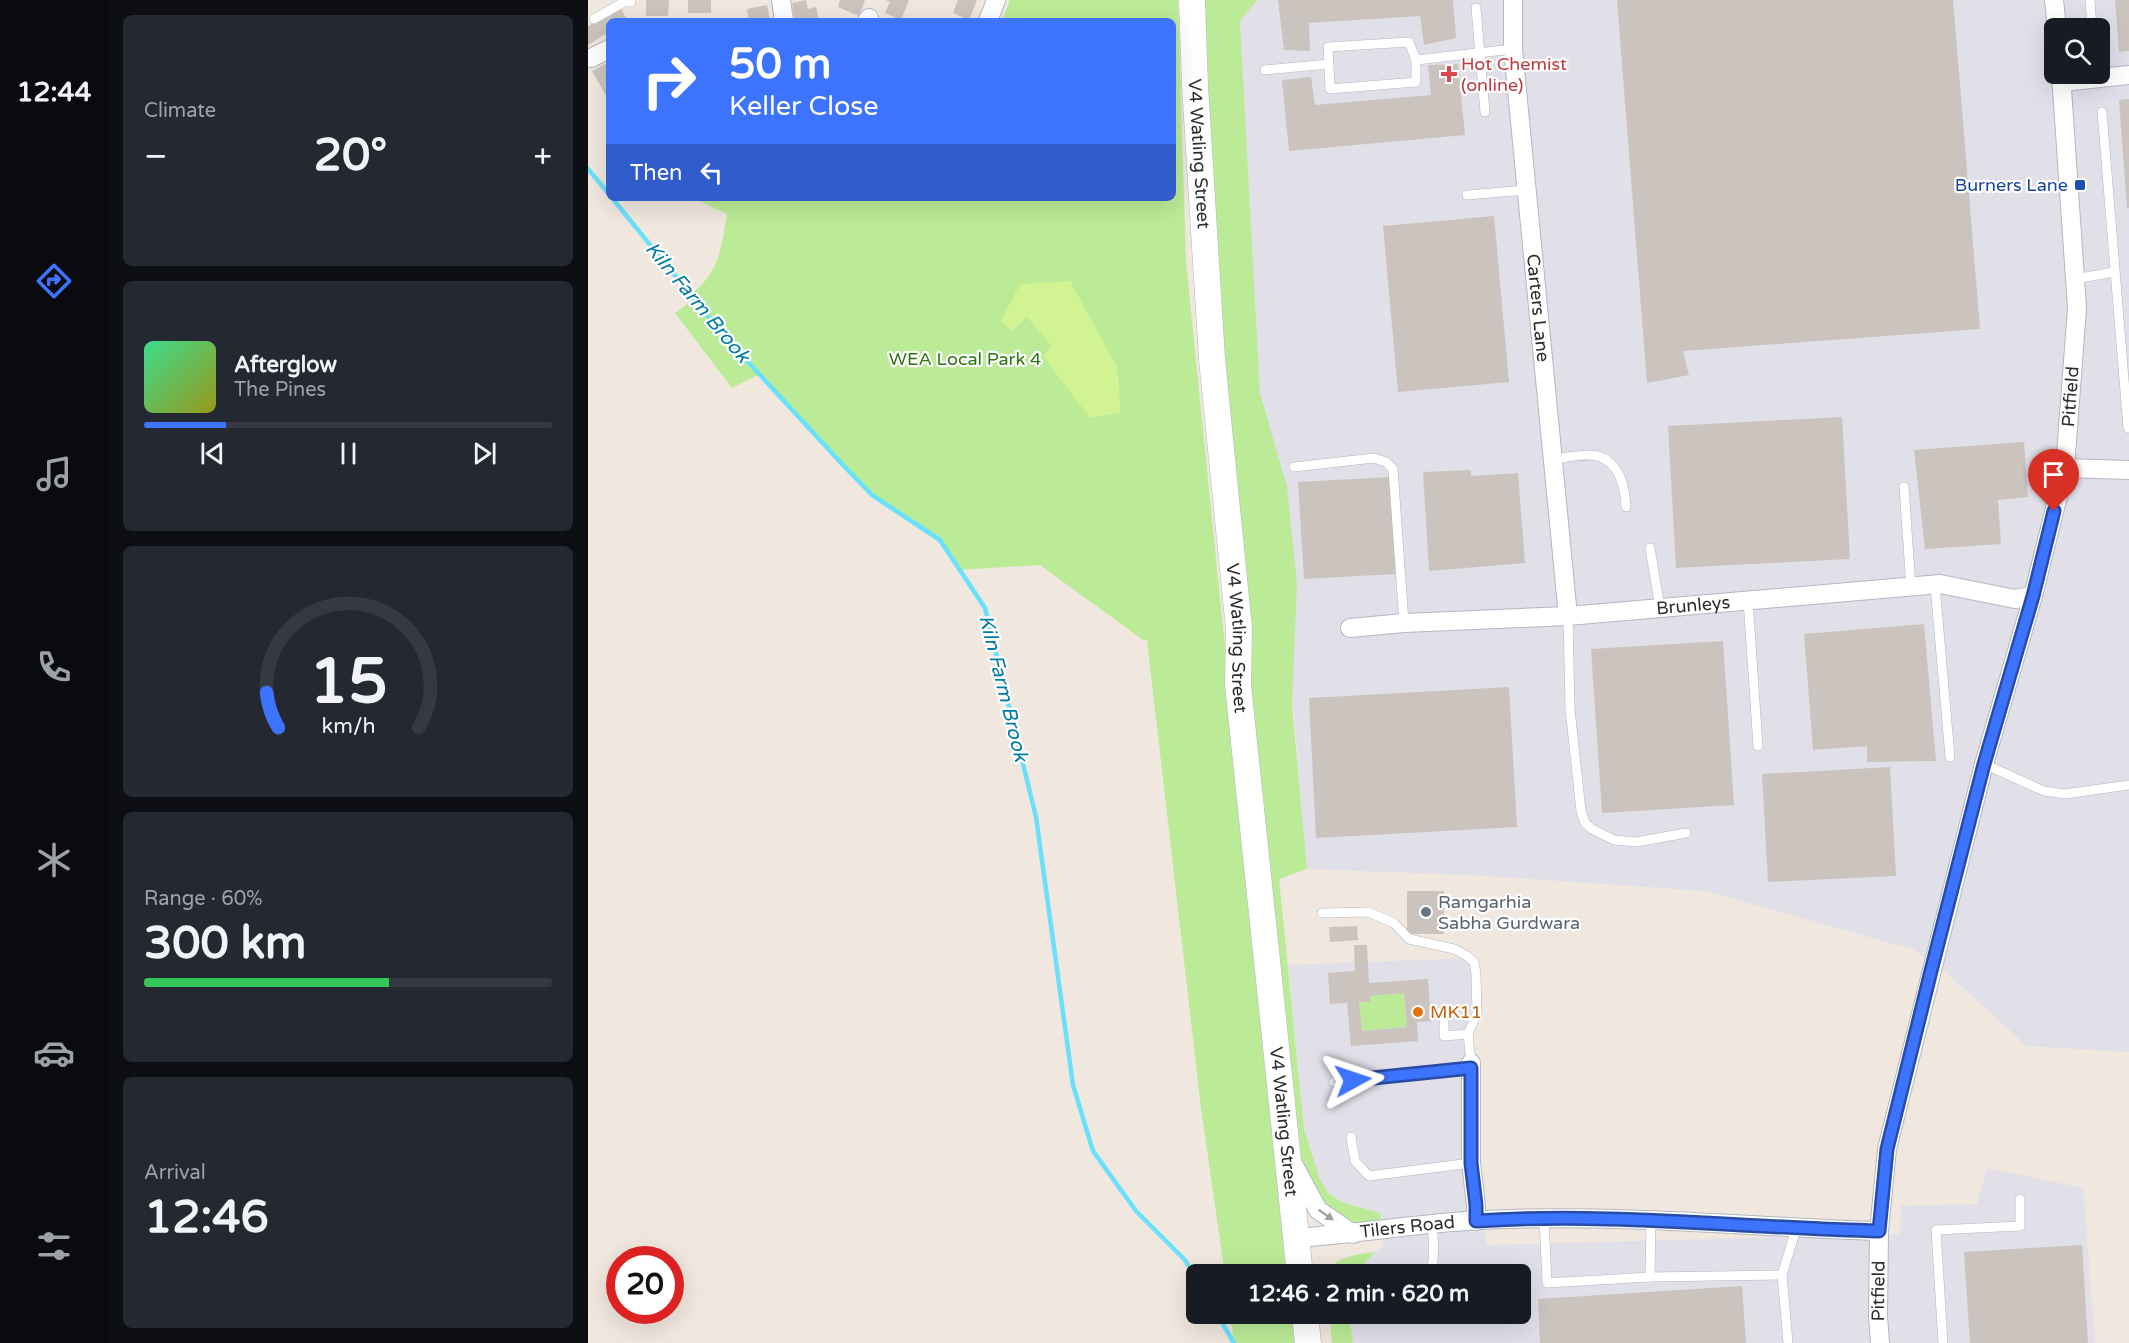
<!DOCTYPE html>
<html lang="en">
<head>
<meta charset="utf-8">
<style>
  :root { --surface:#171b24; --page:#242831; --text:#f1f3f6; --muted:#9ea1a6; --line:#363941; --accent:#3c73ff }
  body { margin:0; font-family:"Varela Round",sans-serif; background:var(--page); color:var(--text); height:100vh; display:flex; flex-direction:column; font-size:22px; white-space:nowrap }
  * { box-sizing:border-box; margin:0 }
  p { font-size:20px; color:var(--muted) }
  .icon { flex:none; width:33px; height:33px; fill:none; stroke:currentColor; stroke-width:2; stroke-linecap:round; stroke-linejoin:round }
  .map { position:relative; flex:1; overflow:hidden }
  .sheet { display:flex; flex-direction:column; gap:15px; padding:15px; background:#0d0f14; width:480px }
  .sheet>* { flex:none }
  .top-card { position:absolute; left:18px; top:18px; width:570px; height:183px; border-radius:9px; box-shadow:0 6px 24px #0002; background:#3c73ff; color:#fff; overflow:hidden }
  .controls { position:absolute; left:1456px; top:18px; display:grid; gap:12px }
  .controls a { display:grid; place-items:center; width:66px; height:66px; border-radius:9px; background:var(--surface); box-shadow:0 6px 24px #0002; font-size:30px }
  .speed { position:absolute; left:18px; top:1246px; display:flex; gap:12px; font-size:30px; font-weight:700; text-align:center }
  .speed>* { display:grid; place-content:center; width:78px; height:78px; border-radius:50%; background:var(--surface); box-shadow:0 6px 24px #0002; line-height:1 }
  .speed .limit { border:9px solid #d22; background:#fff; color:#111 }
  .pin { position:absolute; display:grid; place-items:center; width:51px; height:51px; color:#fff; margin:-62px -26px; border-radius:50% 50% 50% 0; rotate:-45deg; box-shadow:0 0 6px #0007 }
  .pin .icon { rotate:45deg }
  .me { position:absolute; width:66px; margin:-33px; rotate:85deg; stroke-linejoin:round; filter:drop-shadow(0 0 4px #0008) }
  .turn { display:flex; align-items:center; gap:21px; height:126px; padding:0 24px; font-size:27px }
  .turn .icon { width:78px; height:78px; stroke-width:2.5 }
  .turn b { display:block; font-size:42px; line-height:51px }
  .then { display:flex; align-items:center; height:57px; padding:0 24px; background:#0003; gap:12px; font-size:22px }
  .big { font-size:45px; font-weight:700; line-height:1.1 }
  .sheet .tile { flex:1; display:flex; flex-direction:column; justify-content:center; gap:9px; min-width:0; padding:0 21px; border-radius:9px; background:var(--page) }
  .sheet .dial { align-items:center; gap:0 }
  .dial svg { height:156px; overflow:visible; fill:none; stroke:var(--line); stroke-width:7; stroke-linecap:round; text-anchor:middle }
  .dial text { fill:var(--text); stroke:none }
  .song { display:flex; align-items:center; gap:18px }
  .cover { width:72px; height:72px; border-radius:9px; background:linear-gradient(135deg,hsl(150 70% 55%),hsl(60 70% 35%)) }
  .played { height:6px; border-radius:3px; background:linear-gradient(90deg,var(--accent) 20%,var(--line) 20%) }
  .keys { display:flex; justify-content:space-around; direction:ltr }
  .heat { display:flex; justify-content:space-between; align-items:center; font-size:33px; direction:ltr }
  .charge { height:9px; border-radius:4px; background:linear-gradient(90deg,#34c759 60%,var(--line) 0) }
  .trip { position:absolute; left:598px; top:1264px; width:345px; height:60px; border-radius:9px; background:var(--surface); box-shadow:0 6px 24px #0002; font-weight:700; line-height:60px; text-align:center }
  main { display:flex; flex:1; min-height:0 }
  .menu { display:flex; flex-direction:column; width:108px; justify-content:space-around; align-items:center; background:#090b0e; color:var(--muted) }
  .menu .icon { width:42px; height:42px }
  .menu .on { color:var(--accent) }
  .menu b { font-size:27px; color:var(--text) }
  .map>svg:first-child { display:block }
  .industrial { fill:#e1dfe8; fill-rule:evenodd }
  .green { fill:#bbeb96 }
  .pitch { fill:#d2f391 }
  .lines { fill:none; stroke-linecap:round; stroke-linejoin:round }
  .stream { stroke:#69e1fa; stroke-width:4.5 }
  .building { fill:#cbc4be; fill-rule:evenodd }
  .lane-casing { stroke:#b2b7c2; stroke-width:10 }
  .street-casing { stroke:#b2b7c2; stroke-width:20 }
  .secondary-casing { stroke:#b2b7c2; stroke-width:27 }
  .lane { stroke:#fff; stroke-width:9 }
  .street { stroke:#fff; stroke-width:18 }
  .secondary { stroke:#fff; stroke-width:26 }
  .oneway { fill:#a0a0a0 }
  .route-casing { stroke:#274ba6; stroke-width:15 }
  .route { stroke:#3c73ff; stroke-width:10 }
  .health-dot { fill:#e0444e; stroke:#fff; stroke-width:2 }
  .transit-dot { fill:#1a4fb4; stroke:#fff; stroke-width:2 }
  .worship-dot { fill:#6b7280; stroke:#fff; stroke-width:2 }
  .food-dot { fill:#e8710a; stroke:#fff; stroke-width:2 }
  .labels { text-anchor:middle; stroke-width:4.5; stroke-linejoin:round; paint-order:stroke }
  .health-label { font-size:18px; fill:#be3a42; stroke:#fff; text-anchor:start }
  .street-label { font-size:18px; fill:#2d2d2d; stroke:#fff }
  .transit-label { font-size:18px; fill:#164399; stroke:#fff; text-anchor:end }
  .park-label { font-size:18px; fill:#307314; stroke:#fff }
  .worship-label { font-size:18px; fill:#5b616d; stroke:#fff; text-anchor:start }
  .food-label { font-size:18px; fill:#c56008; stroke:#fff; text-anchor:start }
  .water-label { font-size:20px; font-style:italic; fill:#017ca6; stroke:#fff }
</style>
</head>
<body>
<main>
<nav class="menu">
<b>12:44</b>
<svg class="icon on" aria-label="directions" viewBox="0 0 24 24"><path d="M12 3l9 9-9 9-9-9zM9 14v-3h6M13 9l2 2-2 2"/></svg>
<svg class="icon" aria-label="music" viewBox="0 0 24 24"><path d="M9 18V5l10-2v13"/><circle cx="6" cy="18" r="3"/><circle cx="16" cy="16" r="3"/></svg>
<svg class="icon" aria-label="phone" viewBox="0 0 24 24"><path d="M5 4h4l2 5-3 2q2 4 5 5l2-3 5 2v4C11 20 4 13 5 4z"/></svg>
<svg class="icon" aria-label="climate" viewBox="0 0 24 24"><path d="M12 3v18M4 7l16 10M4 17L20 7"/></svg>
<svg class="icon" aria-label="car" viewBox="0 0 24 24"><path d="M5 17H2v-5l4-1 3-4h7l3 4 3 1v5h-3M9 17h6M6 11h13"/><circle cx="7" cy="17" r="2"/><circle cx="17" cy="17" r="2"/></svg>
<svg class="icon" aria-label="filters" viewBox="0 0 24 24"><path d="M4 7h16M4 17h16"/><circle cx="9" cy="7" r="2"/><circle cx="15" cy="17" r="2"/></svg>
</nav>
<section class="sheet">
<div class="tile"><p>Climate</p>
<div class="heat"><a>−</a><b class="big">20°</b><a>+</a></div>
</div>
<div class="tile">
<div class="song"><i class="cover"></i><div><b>Afterglow</b><p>The Pines</p></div></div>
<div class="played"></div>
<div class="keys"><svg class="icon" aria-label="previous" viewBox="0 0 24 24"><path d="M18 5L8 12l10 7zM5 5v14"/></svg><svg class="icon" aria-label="pause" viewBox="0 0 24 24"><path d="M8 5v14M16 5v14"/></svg><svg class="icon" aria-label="next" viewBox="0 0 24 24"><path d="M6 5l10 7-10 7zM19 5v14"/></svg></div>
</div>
<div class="tile dial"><svg viewBox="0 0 100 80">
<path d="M14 69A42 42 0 1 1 86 69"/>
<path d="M14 69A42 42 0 0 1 8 51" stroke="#3c73ff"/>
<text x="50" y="56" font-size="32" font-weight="700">15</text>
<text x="50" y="72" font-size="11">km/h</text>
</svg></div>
<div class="tile"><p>Range · 60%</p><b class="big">300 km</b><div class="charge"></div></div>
<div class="tile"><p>Arrival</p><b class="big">12:46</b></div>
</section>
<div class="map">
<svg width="1541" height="1343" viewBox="0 0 1541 1343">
  <rect width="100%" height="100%" fill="#f0e7df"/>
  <g class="industrial">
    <path d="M669 0H1541V1052L1439 1046 1361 975 1324 949 1118 891 883 875 719 869 701 653 672 393 652 21ZM1467 28H1512V74H1467Z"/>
    <path d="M884 958 883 1042 898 1245 1312 1234 1313 1206 1389 1204 1399 1168 1495 1188 1507 1343H765L761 1314H933V1275H765L787 1252 795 1248 792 1213 754 1202 740 1193 732 1180 716 1129 700 965Z"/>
  </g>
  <g class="green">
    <path d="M422 0H590L598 262 679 1062 703 1275H637L613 1108 559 640H555L452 565 371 570 352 540 284 495 172 374 144 388 87 313 106 299 103 294C132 272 133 248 139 214L105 198H585V21H414Z"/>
    <path d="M604 0H669L652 21 672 393 699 487 709 584 704 704 719 869 691 879 716 1129 732 1180 740 1193 754 1202 792 1213 793 1231 765 1234 730 1210 700 1153Z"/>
    <path d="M816 993 819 1027 774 1031 771 1002H782V996Z"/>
    <path d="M787 1252 765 1275H738C746 1256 769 1255 787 1252Z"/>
    <path d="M642 1314H706L709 1343H646Z"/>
    <path d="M741 1314H761L765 1343H744Z"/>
  </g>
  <path class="pitch" d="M482 281 529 367 533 412 502 418 455 356 464 346 439 317 424 331 413 321 432 284Z"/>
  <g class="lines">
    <g class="stream">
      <path d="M0 169 21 194"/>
      <path d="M24 198 138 338 254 464 284 495 352 540 397 608 448 817 485 1085 505 1151 548 1211 597 1260 609 1280"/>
      <path d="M629 1314 646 1343"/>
    </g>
  </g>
  <g class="building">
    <path d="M58 0H81L80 16H58Z"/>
    <rect x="100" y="0" width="23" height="13"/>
    <path d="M218 0 220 9 228 7 231 21H207L204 3Z"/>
    <path d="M252 0H277L271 16 250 7Z"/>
    <path d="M297 0H321L313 20 297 13 302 2Z"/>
    <path d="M370 0H389L381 20 365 13Z"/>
    <path d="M690 0H865L868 38 836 45 832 16 721 23 722 51 696 50Z"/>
    <path d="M1029 0H1365L1392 329 1095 351 1101 375 1059 383Z"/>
    <path d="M1527 0H1541V51L1531 52Z"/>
    <path d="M179 5 182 19 161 21 159 9Z"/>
    <path d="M33 9 40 21H21V32L0 45V26Z"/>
    <path d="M21 62V101L4 71Z"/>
    <path d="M870 64 877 135 701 151 694 80 723 77 727 105 843 95 840 65Z"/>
    <path d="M1541 99V208H1539L1531 100Z"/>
    <path d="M906 216 921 382 810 392 795 226Z"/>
    <path d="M1254 417 1262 559 1088 568 1080 426Z"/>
    <path d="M1436 442 1440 497 1410 500 1413 544 1337 549 1326 450Z"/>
    <path d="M883 470V476L930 473 937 563 841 571 835 472Z"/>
    <path d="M803 477 808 574 716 579 710 482Z"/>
    <path d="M1336 624 1348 761 1279 762V746L1225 750 1216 634Z"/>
    <path d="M1135 641 1146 805 1014 813 1003 649Z"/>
    <path d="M921 687 929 827 728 838 721 698Z"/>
    <path d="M1302 767 1308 876 1180 882 1174 774Z"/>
    <rect x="819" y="891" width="37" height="43"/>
    <path d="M769 926 770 940 742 942 741 927Z"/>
    <path d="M766 945H779L781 983 840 979 843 1021 829 1022 830 1041 763 1046 759 1003 742 1004 740 973 767 971ZM816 993 819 1027 774 1031 771 1002H782V996Z"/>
    <path d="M1494 1245 1500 1343H1382L1376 1252Z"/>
    <path d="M1154 1286 1158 1343H952L950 1299Z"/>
  </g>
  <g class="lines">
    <defs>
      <g id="lane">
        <path d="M1502 0 1504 28"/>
        <path d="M888 8 897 112"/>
        <path d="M6 19 36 2H43"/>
        <path d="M828 60 821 42 740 47 742 89 828 82V60L925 49"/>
        <path d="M677 70 741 64"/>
        <path d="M1514 112 1540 428"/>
        <path d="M879 195 939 190"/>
        <path d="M1487 279 1526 272"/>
        <path d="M965 459C979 458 1000 452 1013 457 1032 465 1037 489 1038 507"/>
        <path d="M706 467 786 458 798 462 805 469 816 623"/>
        <path d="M1316 487 1323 587"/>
        <path d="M1062 548 1072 608"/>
        <path d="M1347 585 1362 757"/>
        <path d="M1160 600 1170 746"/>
        <path d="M980 616 982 709 993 811 997 823 1004 829 1026 840 1048 842 1098 833"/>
        <path d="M1396 764 1456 791 1477 794 1541 785"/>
        <path d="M734 913 780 912 806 923 821 939 866 949 879 956 886 962 888 974 889 1014 880 1034"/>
        <path d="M856 1022V1036L880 1034 883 1063"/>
        <path d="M746 1082 883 1068"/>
        <path d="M763 1137 767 1161 781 1176 883 1163"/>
        <path d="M956 1218 959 1283 1062 1277 1194 1275"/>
        <path d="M842 1275C847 1258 846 1243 844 1225"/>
        <path d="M1062 1277 1063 1219"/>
        <path d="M1200 1343 1194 1275 1208 1229"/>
        <path d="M1355 1343 1348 1230 1432 1226V1199"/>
      </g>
      <g id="street">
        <path d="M193 0 196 21"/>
        <path id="s1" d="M925 0V49L980 616"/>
        <path d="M1466 0 1469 28"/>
        <path d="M279 21 281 18"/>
        <path d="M400 21 408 0"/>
        <path d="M3 58 21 49"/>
        <path d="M1474 82 1541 75"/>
        <path d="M1477 468 1541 470"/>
        <path id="s2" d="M762 628 816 623 980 616 1352 584 1427 599 1445 596"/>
        <path d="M883 1063V1163L888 1205V1221"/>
        <path d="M703 1160 730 1210 765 1234"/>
        <path id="s3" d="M708 1238C779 1233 850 1220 922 1219 1045 1215 1168 1227 1291 1231"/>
        <path id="s4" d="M1292 1343 1290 1316 1291 1231 1299 1149 1396 764 1445 596 1477 468 1489 308 1473 74"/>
      </g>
      <g id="secondary">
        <path id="s5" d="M604 0 607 86 624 359 651 629 650 685 712 1275"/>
        <path d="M717 1314 720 1343"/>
      </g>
    </defs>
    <use href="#lane" class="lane-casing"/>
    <use href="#street" class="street-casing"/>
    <use href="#secondary" class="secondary-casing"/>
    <use href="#lane" class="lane"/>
    <use href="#street" class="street"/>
    <use href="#secondary" class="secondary"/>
  </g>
  <defs><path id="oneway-solid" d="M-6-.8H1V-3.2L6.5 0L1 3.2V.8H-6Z" transform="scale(1.5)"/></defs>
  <use class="oneway" href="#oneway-solid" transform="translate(738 1215) rotate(35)"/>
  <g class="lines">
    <defs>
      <path id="route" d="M765 1080 883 1068V1163L888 1205V1221C1022 1212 1157 1228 1291 1231L1299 1149 1343 971 1396 764 1445 596 1466 511"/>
    </defs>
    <use href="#route" class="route-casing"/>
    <use href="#route" class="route"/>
  </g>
  <path class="health-dot" d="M858 65h6v6h6v6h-6v6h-6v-6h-6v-6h6z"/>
  <rect class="transit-dot" x="1486" y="179" width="12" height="12" rx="3"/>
  <circle class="worship-dot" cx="838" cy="912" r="6"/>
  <circle class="food-dot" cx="830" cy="1012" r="6"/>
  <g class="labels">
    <g class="health-label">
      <text x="873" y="70">Hot Chemist<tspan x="873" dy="21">(online)</tspan></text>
    </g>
    <g class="street-label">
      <text dy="6" stroke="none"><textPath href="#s5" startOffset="154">V4 Watling Street</textPath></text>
      <text dy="6" stroke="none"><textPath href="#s1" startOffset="309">Carters Lane</textPath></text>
      <text dy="6" stroke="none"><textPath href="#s4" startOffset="970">Pitfield</textPath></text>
      <text dy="6" stroke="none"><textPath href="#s2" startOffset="344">Brunleys</textPath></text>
      <text dy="6" stroke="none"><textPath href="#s5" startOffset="640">V4 Watling Street</textPath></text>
      <text dy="6" stroke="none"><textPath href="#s5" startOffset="1126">V4 Watling Street</textPath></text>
      <text dy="6" stroke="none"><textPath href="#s3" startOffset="112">Tilers Road</textPath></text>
      <text dy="6" stroke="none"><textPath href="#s4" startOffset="52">Pitfield</textPath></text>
    </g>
    <g class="transit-label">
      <text x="1480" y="191">Burners Lane</text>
    </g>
    <g class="park-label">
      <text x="377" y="365">WEA Local Park 4</text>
    </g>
    <g class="worship-label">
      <text x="850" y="908">Ramgarhia<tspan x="850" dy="21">Sabha Gurdwara</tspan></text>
    </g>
    <g class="food-label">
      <text x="842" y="1018">MK11</text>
    </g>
    <g class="water-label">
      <text transform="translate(110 302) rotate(50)" y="7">Kiln Farm Brook</text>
      <text transform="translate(416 688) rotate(76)" y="7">Kiln Farm Brook</text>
    </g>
  </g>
</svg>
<div class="controls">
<a><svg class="icon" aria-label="search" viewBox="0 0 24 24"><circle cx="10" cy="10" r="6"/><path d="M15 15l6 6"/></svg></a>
</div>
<div class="speed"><div class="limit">20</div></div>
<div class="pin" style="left:1466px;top:511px;background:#d93025"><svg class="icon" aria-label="arrive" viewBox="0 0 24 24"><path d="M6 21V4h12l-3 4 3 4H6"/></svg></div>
<svg class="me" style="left:765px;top:1080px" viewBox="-20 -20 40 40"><path d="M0-17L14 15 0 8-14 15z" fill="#3c73ff" stroke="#fff" stroke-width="4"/></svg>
<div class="trip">12:46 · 2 min · 620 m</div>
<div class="top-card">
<div class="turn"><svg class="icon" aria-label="right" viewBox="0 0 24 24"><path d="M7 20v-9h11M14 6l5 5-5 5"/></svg><div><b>50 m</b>Keller Close</div></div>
<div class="then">Then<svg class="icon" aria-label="left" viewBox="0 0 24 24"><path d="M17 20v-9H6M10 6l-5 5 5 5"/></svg></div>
</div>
</div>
</main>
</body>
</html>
